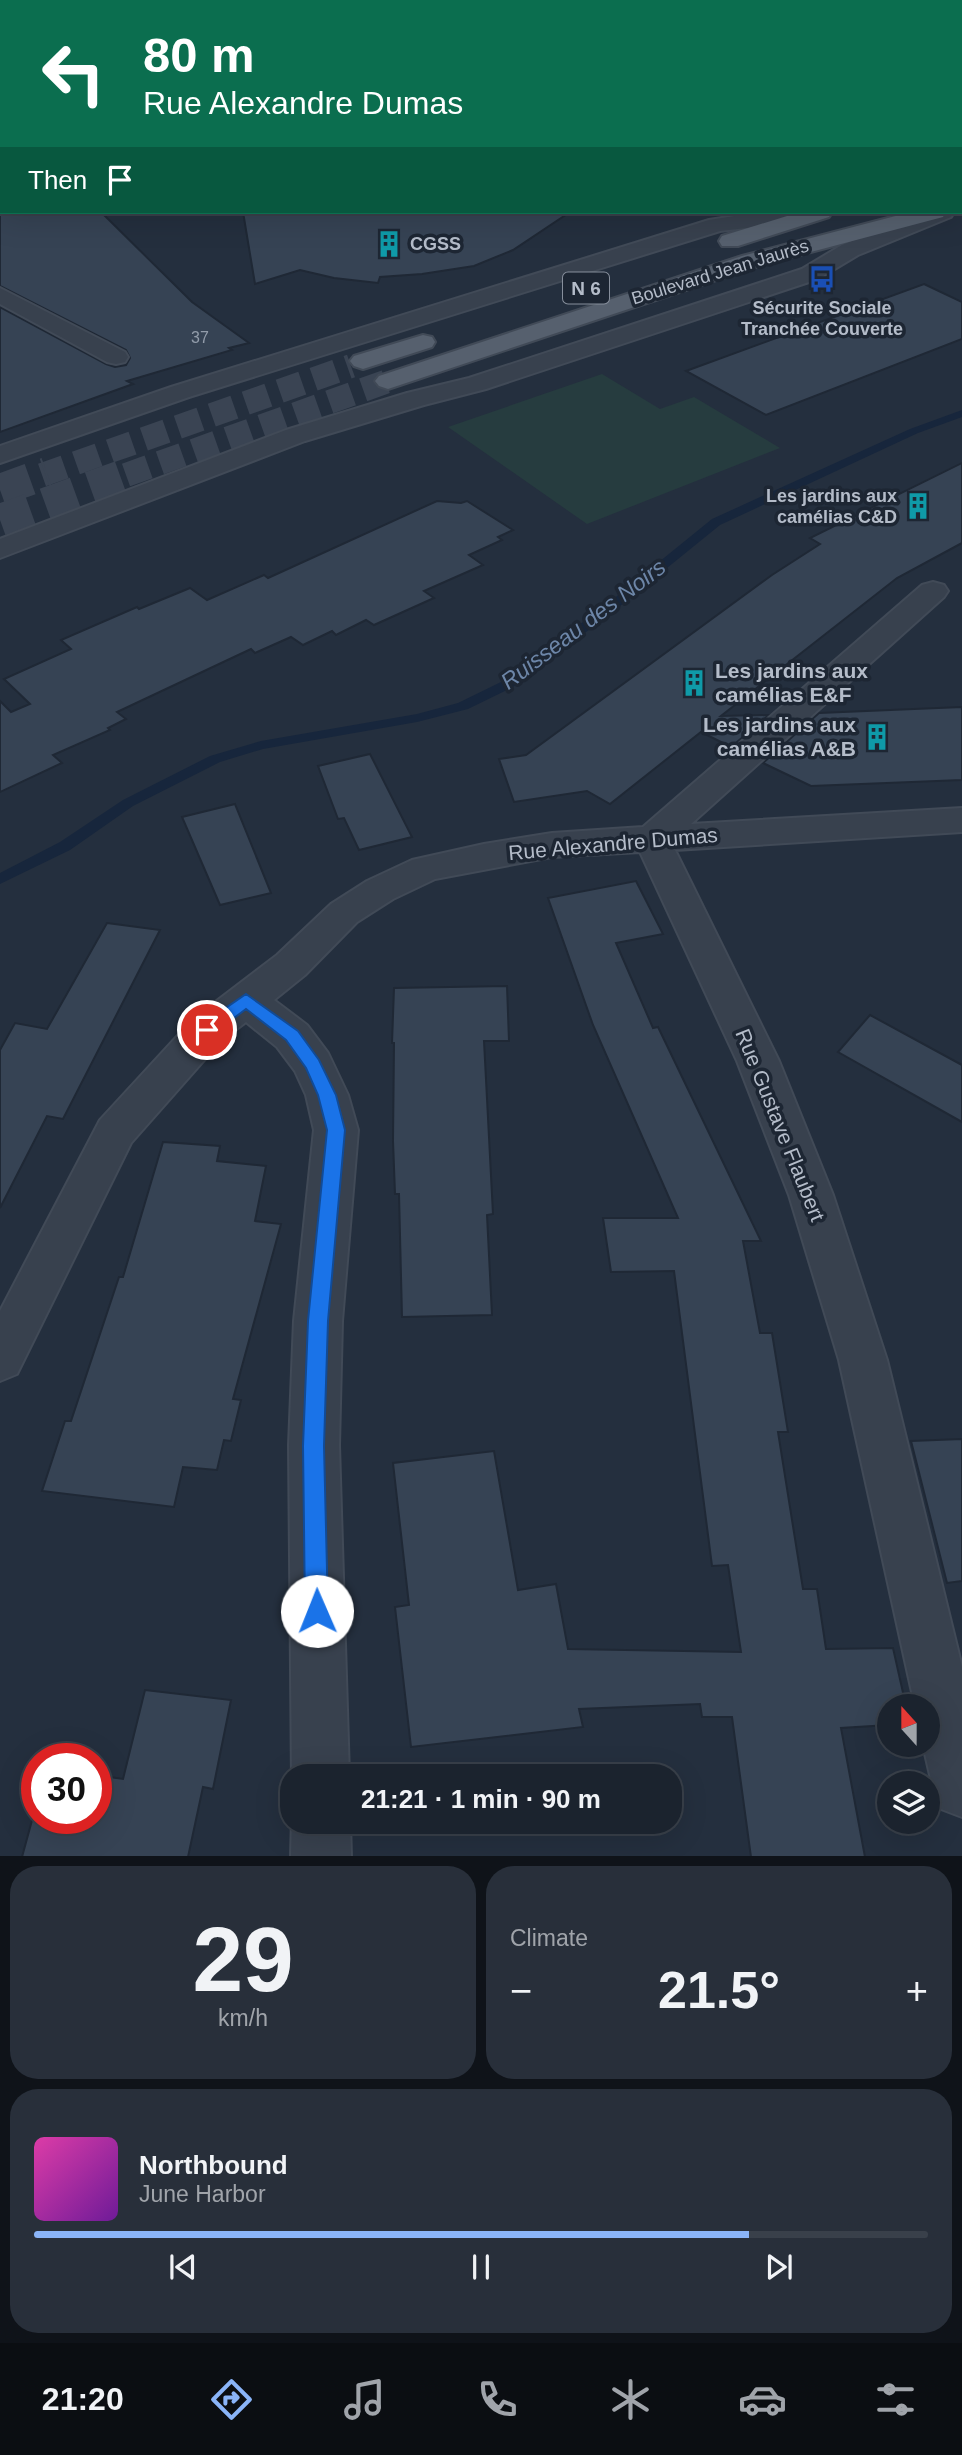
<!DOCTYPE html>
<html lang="en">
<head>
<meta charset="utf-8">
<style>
  :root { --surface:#1b232e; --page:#282f3a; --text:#f1f3f6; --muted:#a0a4aa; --line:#39404a; --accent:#8ab4f8 }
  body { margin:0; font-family:Helvetica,sans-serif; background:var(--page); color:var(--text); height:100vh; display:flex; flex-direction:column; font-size:26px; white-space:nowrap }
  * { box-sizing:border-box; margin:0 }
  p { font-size:23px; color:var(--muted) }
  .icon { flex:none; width:38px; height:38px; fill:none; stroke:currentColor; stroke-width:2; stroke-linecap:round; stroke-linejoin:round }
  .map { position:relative; height:1856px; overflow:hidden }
  .details { display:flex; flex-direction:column; gap:10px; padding:10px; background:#0f1319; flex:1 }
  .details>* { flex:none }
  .banner { position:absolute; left:0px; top:0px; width:962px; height:214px; box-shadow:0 7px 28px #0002,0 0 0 2px var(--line); background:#0b6e4f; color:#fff; overflow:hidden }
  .needle { width:46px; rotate:339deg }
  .fabs { position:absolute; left:877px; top:1694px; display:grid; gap:14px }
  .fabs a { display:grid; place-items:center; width:63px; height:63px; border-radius:50%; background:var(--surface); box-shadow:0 7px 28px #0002,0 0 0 2px var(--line); font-size:35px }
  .speed { position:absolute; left:21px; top:1743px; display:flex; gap:14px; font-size:35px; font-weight:700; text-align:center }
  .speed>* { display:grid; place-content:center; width:91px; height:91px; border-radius:50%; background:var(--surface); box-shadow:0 7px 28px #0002,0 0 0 2px var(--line); line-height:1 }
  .speed .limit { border:10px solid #d22; background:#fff; color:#111 }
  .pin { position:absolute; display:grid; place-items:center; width:60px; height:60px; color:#fff; margin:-30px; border:4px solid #fff; border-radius:50%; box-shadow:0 2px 7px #0007 }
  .me { position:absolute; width:77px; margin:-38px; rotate:359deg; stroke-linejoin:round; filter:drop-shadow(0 0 5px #0008) }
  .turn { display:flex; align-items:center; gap:24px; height:147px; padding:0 28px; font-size:32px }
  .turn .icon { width:91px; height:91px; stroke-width:2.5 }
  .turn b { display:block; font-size:49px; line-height:60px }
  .then { display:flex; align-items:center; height:66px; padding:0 28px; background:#0003; gap:14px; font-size:26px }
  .big { font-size:52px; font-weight:800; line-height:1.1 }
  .details .tile { flex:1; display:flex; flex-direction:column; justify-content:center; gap:10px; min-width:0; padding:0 24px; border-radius:28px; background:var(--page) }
  .details .dial { align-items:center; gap:0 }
  .dial b { font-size:91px; line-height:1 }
  .song { display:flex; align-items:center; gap:21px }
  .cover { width:84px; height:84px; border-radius:10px; background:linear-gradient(135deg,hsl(320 70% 55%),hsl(280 70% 35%)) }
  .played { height:7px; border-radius:4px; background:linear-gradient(90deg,var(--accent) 80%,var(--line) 80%) }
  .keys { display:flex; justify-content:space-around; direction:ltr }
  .heat { display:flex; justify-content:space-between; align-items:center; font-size:38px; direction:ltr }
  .details .tiles { flex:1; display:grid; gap:10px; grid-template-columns:1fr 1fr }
  .tile:last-child { grid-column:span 2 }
  .trip { position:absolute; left:280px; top:1764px; width:402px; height:70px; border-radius:28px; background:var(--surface); box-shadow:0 7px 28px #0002,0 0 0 2px var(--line); font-weight:800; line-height:70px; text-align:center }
  .tabs { display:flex; height:112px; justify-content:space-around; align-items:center; background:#0b0e12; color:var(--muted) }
  .tabs .icon { width:49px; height:49px }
  .tabs .on { color:var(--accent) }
  .tabs b { font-size:32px; color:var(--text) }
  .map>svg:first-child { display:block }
  .green { fill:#263c3f }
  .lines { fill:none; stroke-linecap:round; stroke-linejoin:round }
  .stream { fill:#17263c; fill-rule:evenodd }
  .building { fill:#364354; stroke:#1f2835; stroke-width:2 }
  .primary-tunnel-far1 { stroke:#3a4453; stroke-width:24; stroke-dasharray:24 12; stroke-linecap:butt }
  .primary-tunnel { stroke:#3a4453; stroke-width:32; stroke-dasharray:32 16; stroke-linecap:butt }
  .street-casing { stroke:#414a57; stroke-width:4 }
  .secondary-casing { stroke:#414a57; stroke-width:4 }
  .primary-casing { stroke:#414a57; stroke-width:4 }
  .street { fill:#38414e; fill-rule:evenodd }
  .secondary { fill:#465061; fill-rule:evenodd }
  .primary { fill:#56606e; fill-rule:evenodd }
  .route { fill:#1a73e8; stroke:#114b97; stroke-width:2 }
  .labels { text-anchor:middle; stroke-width:7; stroke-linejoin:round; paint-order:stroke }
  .far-number-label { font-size:16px; fill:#929caa }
  .far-poi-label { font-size:18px; font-weight:bold; fill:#b4bcc9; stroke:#1d2633; text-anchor:start }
  .far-street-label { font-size:18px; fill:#b4bcc9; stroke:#1d2633 }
  .shield { fill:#1d2633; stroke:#878f9c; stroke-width:2 }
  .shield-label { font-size:19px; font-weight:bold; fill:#b4bcc9 }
  .poi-label { font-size:21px; font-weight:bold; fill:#b4bcc9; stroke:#1d2633; text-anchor:start }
  .street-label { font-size:21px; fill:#b4bcc9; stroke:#1d2633 }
  .water-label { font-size:23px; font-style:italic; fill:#6d86a8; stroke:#1d2633 }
</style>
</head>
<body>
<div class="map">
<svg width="962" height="1857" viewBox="0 0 962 1857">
  <rect width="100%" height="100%" fill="#242f3e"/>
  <path class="green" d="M602 374 660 409 694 397 780 448 587 524 448 427Z"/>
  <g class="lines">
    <path class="stream" d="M962 410V417L918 433 720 525 614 611 513 687 468 709 417 722 263 749 220 762 133 806 70 850 0 884V873L60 842 123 800 210 756 261 741 417 714 458 703 503 681 606 605 712 519 910 429Z"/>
  </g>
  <g class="building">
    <path d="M0 212H101L192 302 249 343 229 348 232 350 127 381 133 384 0 432V307L106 364 115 367 126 365 130 358 126 350 0 286Z"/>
    <path d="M243 212H570L513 250 474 266 422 274 380 277 378 283 334 278 300 270 255 284Z"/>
    <path d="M924 284 962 302V339L766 415 686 371Z"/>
    <path d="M962 463V543L897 578 721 716 769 715 731 747 701 732 610 804 587 791 514 802 499 759 526 755 772 575 820 544 810 538Z"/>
    <path d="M437 501 461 503 467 501 513 530 498 537 502 540 469 555 483 565 424 591 434 598 374 625 366 620 336 635 332 631 303 645 291 637 255 653 251 649 234 657 117 712 126 719 108 728 110 730 53 755 62 763 0 792V701L11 712 30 704 4 679 71 649 61 640 137 607 139 609 190 588 207 600 264 575 268 578Z"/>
    <path d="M962 707V780L811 786 763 763 819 713Z"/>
    <path d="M370 754 412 837 359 850 344 818 338 819 318 766Z"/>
    <path d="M235 804 271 893 220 905 182 817Z"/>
    <path d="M636 881 663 934 616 943 653 1028 658 1027 761 1241H743L760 1333H772L788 1432H778L803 1589H817L826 1649 893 1648 906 1706H889V1725L841 1728 865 1857H751L732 1717H702L700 1704 579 1709 583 1727 411 1747 395 1607 409 1605 393 1463 494 1451 518 1590 556 1584 568 1649 741 1652 728 1565 712 1566 674 1271 611 1272 603 1218H678L593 1025 548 898Z"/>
    <path d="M107 923 160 930 63 1119 47 1116 0 1208V1050L15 1023 47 1029Z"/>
    <path d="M507 986 509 1041H484L493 1214 487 1215 492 1315 402 1317 399 1194H395L393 1141 394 1043H392L394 988Z"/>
    <path d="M870 1015 962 1065V1122L838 1052Z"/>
    <path d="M163 1142 220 1146 217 1161 266 1166 255 1221 281 1224 233 1399 241 1400 231 1441 224 1440 217 1470 183 1467 174 1507 42 1491 65 1421H71L119 1277H123Z"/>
    <path d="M962 1439V1581L947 1583 911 1441Z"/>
    <path d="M145 1690 231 1700 213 1789 203 1787 188 1857H22L37 1802V1818H96V1775L123 1779Z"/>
  </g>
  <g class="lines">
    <g class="primary-tunnel-far1">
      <path d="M42 475 351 366"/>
      <path d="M126 475 388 381"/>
    </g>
    <g class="primary-tunnel">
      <path d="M0 490 47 473"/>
      <path d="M0 520 130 473"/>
    </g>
    <defs>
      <g id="street">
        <path d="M255 0H271L272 2H256Z"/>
        <path d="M758 0H776L777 2H759Z"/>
        <rect x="961" y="21" width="1" height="10"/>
        <path d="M760 212H818L820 215 817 220 809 221 720 231 189 397 0 463V446L171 387 709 220Z"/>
        <path d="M925 212H954L951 217 858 255 818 279 486 389 424 405 305 441 0 558V539L286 430 407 393 469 378 802 269 842 245Z"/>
        <path d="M0 288 125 352 128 357 125 362 116 364 107 362 0 304Z"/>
        <path d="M933 582 944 585 948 591 944 597 691 824 962 808V832L675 850 779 1061 833 1195 887 1360 962 1667V1817L941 1809 933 1788 923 1745H928V1706H915L839 1360 789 1195 737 1061 640 852 552 857 435 879 393 899 357 922 305 975 274 1000 307 1025 328 1053 348 1095 358 1130 342 1321 339 1445 349 1776H292V1780L289 1445 294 1321 314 1130 306 1095 295 1071 277 1047 246 1022 221 1041 131 1143 17 1374 0 1381V1311L100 1120 193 1019 277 955 331 904 367 881 412 860 484 844 552 833 643 827 922 585Z"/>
        <path d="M292 1817V1822H350L351 1857H291Z"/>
      </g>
      <rect id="secondary" x="0" y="35" width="2" height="10"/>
      <g id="primary">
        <rect x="961" y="146" width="1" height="12"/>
        <path d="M800 212H832L829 217 738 246H722L719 241 722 236Z"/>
        <path d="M911 212H946L943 217 758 266 397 386 388 389 379 386 375 381 379 376 742 256Z"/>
        <path d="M423 335 432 337 435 342 432 347 363 369 354 366 350 361 354 356Z"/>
      </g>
    </defs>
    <use href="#street" class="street-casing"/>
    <use href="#secondary" class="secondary-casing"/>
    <use href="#primary" class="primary-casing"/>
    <use href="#street" class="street"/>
    <use href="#secondary" class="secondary"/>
    <use href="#primary" class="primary"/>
  </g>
  <path class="route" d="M246 994 298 1031 319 1060 336 1095 345 1130 328 1321 324 1446 328 1611 325 1619 317 1622 309 1619 305 1611 303 1446 308 1321 327 1130 318 1095 306 1068 286 1040 246 1009 213 1034H201L199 1030 201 1025Z"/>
  <defs>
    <symbol id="building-bare" viewBox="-9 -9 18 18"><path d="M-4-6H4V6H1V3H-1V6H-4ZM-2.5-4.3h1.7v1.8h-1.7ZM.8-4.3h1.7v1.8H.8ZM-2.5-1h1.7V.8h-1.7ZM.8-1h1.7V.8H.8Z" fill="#0f9aa8" stroke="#1d2633" stroke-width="2.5" paint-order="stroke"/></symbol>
    <symbol id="bus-bare" viewBox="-9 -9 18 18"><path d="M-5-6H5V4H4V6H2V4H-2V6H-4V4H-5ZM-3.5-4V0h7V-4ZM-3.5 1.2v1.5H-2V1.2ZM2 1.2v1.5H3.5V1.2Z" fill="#1a4fb4" stroke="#1d2633" stroke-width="2.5" paint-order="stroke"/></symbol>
  </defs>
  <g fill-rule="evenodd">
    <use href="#building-bare" x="370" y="225" width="38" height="38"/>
    <use href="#bus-bare" x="803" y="260" width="38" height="38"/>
    <use href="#building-bare" x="899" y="487" width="38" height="38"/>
    <use href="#building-bare" x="675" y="664" width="38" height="38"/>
    <use href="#building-bare" x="858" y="718" width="38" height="38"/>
  </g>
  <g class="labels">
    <g class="far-number-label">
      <text x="200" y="343">37</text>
    </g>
    <g class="far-poi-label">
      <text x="410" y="250">CGSS</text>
      <text x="822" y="314" text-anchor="middle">Sécurite Sociale<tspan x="822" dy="21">Tranchée Couverte</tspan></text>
      <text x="897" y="502" text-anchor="end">Les jardins aux<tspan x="897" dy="21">camélias C&amp;D</tspan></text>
    </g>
    <g class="far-street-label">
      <text transform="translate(720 272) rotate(-17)" y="6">Boulevard Jean Jaurès</text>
    </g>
    <rect class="shield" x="563" y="272.5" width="46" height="31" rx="5"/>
    <g class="shield-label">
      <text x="586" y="295">N 6</text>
    </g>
    <g class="poi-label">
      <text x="715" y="678">Les jardins aux<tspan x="715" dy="24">camélias E&amp;F</tspan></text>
      <text x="856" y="732" text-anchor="end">Les jardins aux<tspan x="856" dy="24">camélias A&amp;B</tspan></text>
    </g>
    <g class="street-label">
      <text transform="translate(613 844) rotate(-5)" y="7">Rue Alexandre Dumas</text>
      <text transform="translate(780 1125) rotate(68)" y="7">Rue Gustave Flaubert</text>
    </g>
    <g class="water-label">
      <text transform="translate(583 624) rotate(-37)" y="8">Ruisseau des Noirs</text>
    </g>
  </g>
</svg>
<div class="fabs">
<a><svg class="needle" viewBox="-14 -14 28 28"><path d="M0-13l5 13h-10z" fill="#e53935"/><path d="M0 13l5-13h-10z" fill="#a0a4aa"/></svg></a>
<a><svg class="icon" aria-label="layers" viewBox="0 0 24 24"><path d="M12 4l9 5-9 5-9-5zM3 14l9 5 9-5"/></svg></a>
</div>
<div class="speed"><div class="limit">30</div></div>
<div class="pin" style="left:207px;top:1030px;background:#d93025"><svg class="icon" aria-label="arrive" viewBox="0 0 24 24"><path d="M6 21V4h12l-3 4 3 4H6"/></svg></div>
<svg class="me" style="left:317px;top:1611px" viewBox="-20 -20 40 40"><circle r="19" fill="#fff"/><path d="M0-13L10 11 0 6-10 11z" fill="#1a73e8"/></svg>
<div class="trip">21:21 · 1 min · 90 m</div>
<div class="banner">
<div class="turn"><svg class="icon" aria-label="left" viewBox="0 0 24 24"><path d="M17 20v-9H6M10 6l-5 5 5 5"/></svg><div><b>80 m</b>Rue Alexandre Dumas</div></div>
<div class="then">Then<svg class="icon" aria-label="arrive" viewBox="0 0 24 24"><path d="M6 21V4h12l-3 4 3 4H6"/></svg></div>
</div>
</div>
<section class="details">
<div class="tiles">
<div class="tile dial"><b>29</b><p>km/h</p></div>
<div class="tile"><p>Climate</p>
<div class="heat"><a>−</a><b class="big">21.5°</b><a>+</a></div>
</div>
<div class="tile">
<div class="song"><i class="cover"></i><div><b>Northbound</b><p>June Harbor</p></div></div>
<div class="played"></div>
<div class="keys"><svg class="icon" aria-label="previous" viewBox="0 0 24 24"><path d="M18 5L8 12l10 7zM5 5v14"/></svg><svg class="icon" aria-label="pause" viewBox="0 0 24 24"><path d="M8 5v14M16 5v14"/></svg><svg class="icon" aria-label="next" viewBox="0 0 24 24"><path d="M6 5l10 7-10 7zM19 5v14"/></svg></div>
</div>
</div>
</section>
<nav class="tabs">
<b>21:20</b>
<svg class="icon on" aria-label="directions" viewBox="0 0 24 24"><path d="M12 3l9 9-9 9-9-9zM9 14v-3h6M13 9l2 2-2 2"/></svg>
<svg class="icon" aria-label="music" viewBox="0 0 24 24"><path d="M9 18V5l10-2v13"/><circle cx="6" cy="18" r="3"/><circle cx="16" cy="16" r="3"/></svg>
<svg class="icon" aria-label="phone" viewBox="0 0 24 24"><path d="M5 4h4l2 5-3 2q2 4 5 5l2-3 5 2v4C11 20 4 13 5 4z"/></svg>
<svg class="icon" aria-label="climate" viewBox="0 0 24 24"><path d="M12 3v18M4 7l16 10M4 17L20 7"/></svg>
<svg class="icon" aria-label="car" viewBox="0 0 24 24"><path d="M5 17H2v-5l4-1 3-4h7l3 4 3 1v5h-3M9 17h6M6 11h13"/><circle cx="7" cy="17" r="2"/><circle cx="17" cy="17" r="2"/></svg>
<svg class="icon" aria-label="filters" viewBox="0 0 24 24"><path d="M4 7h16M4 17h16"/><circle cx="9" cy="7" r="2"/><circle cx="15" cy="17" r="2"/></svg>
</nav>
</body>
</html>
